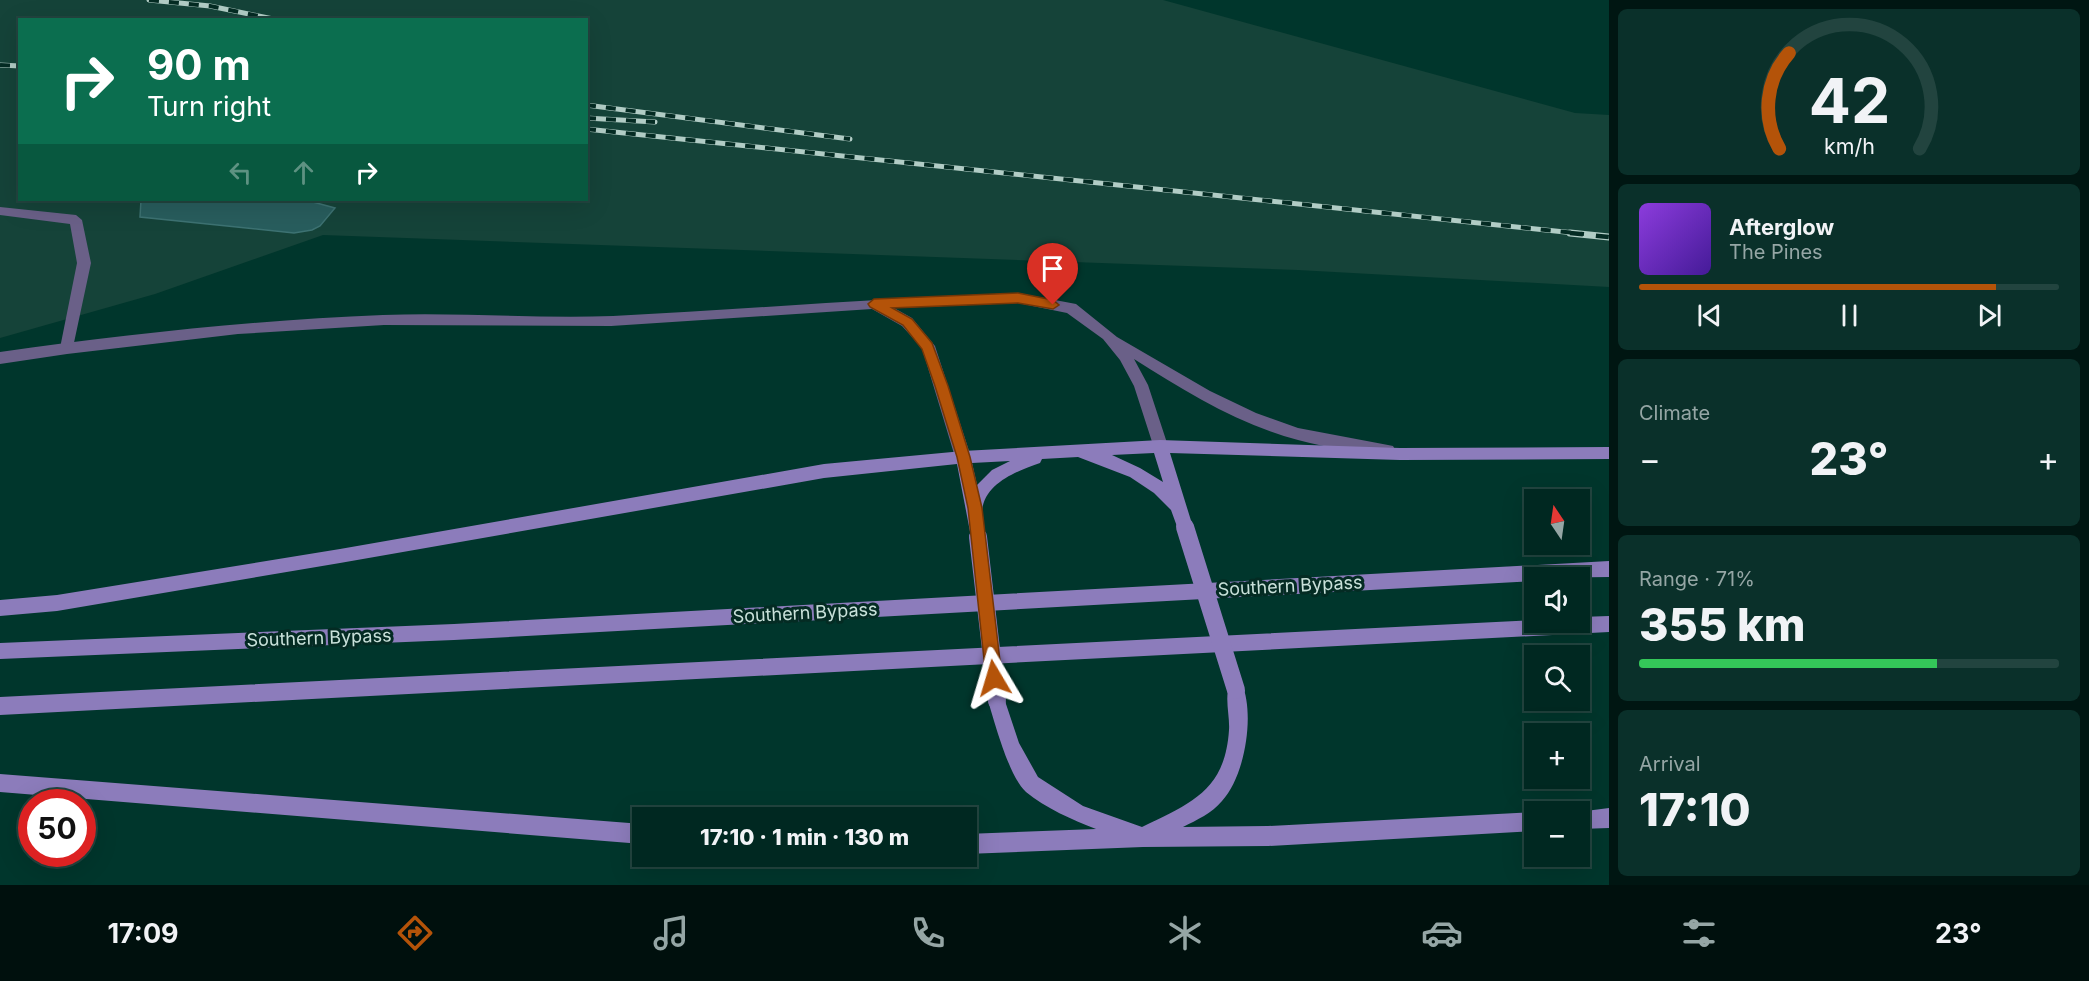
<!DOCTYPE html>
<html lang="en">
<head>
<meta charset="utf-8">
<style>
  :root { --surface:#002821; --page:#0a302a; --text:#f1f3f6; --muted:#95a6a5; --line:#22443f; --accent:#b45309 }
  body { margin:0; font-family:Inter,sans-serif; background:var(--page); color:var(--text); height:100vh; display:flex; flex-direction:column; font-size:22px; white-space:nowrap }
  * { box-sizing:border-box; margin:0 }
  p { font-size:20px; color:var(--muted) }
  .icon { flex:none; width:33px; height:33px; fill:none; stroke:currentColor; stroke-width:2; stroke-linecap:round; stroke-linejoin:round }
  .map { position:relative; flex:1; overflow:hidden }
  .panel { display:flex; flex-direction:column; gap:9px; padding:9px; background:#001612; width:480px }
  .panel>* { flex:none }
  .guide { position:absolute; left:18px; top:18px; width:570px; height:183px; border-radius:0px; box-shadow:0 6px 24px #0002,0 0 0 2px var(--line); background:#0b6e4f; color:#fff; overflow:hidden }
  .needle { width:39px; rotate:347deg }
  .tools { position:absolute; left:1524px; top:489px; display:grid; gap:12px }
  .tools a { display:grid; place-items:center; width:66px; height:66px; border-radius:0px; background:var(--surface); box-shadow:0 6px 24px #0002,0 0 0 2px var(--line); font-size:30px }
  .speed { position:absolute; left:18px; top:789px; display:flex; gap:12px; font-size:30px; font-weight:700; text-align:center }
  .speed>* { display:grid; place-content:center; width:78px; height:78px; border-radius:50%; background:var(--surface); box-shadow:0 6px 24px #0002,0 0 0 2px var(--line); line-height:1 }
  .speed .limit { border:9px solid #d22; background:#fff; color:#111 }
  .pin { position:absolute; display:grid; place-items:center; width:51px; height:51px; color:#fff; margin:-62px -26px; border-radius:50% 50% 50% 0; rotate:-45deg; box-shadow:0 0 6px #0007 }
  .pin .icon { rotate:45deg }
  .me { position:absolute; width:66px; margin:-33px; rotate:353deg; stroke-linejoin:round; filter:drop-shadow(0 0 4px #0008) }
  .turn { display:flex; align-items:center; gap:21px; height:126px; padding:0 30px; font-size:27px }
  .turn .icon { width:78px; height:78px; stroke-width:2.5 }
  .turn b { display:block; font-size:42px; line-height:51px }
  .lanes { display:flex; align-items:center; height:57px; padding:0 30px; background:#0003; justify-content:center; gap:30px; direction:ltr }
  .lanes .off { opacity:.35 }
  .big { font-size:45px; font-weight:800; line-height:1.1 }
  .panel .widget { flex:1; display:flex; flex-direction:column; justify-content:center; gap:9px; min-width:0; padding:0 21px; border-radius:9px; background:var(--page) }
  .panel .dial { align-items:center; gap:0 }
  .dial svg { height:156px; overflow:visible; fill:none; stroke:var(--line); stroke-width:7; stroke-linecap:round; text-anchor:middle }
  .dial text { fill:var(--text); stroke:none }
  .song { display:flex; align-items:center; gap:18px }
  .cover { width:72px; height:72px; border-radius:9px; background:linear-gradient(135deg,hsl(270 70% 55%),hsl(260 70% 35%)) }
  .played { height:6px; border-radius:3px; background:linear-gradient(90deg,var(--accent) 85%,var(--line) 85%) }
  .keys { display:flex; justify-content:space-around; direction:ltr }
  .heat { display:flex; justify-content:space-between; align-items:center; font-size:33px; direction:ltr }
  .charge { height:9px; border-radius:4px; background:linear-gradient(90deg,#34c759 71%,var(--line) 0) }
  .trip { position:absolute; left:632px; top:807px; width:345px; height:60px; border-radius:0px; background:var(--surface); box-shadow:0 6px 24px #0002,0 0 0 2px var(--line); font-weight:800; line-height:60px; text-align:center }
  .dock { display:flex; height:96px; justify-content:space-around; align-items:center; background:#00100d; color:var(--muted) }
  .dock .icon { width:42px; height:42px }
  .dock .on { color:var(--accent) }
  .dock b { font-size:27px; color:var(--text) }
  main { display:flex; flex:1; min-height:0 }
  .map>svg:first-child { display:block }
  .built { fill:#154339; fill-rule:evenodd }
  .building { fill:#285d5d; stroke:#3d7272; stroke-width:1.5 }
  .lines { fill:none; stroke-linecap:round; stroke-linejoin:round }
  .service { fill:#6a6088; fill-rule:evenodd }
  .tertiary { fill:#6a6088; fill-rule:evenodd }
  .secondary { fill:#8c7cbb; fill-rule:evenodd }
  .rail-far1-casing { stroke:#b1ccc5; stroke-width:5 }
  .rail-casing { stroke:#b1ccc5; stroke-width:7 }
  .rail-far1 { stroke:#042b23; stroke-width:4; stroke-dasharray:10; stroke-linecap:butt }
  .rail { stroke:#042b23; stroke-width:4.5; stroke-dasharray:13; stroke-linecap:butt }
  .secondary-bridge { stroke:#8c7cbb; stroke-width:18 }
  .route { fill:#b45309; stroke:#753606; stroke-width:1.5 }
  .labels { text-anchor:middle; stroke-width:6; stroke-linejoin:round; paint-order:stroke }
  .street-label { font-size:18px; fill:#c9e1da; stroke:#042b23 }
</style>
</head>
<body>
<main>
<div class="map">
<svg width="1609" height="885" viewBox="0 0 1609 885">
  <rect width="100%" height="100%" fill="#00362c"/>
  <path class="built" d="M0 0H1163L1575 113 1609 115V287L1298 270 323 235 155 294 0 338ZM20 20H586V200H20Z"/>
  <path class="building" d="M141 200H289L313 202 335 208 320 226 312 230 294 233 140 217Z"/>
  <g class="lines">
    <path class="service" d="M0 207 76 215 82 220 91 263 72 352H62L60 348 77 263 70 224 0 215Z"/>
    <path class="tertiary" d="M1018 293 1076 304 1117 337 1210 391 1256 413 1298 428 1388 445 1393 446 1396 451 1393 456 1388 457C1358 452 1327 448 1298 440 1238 424 1186 392 1134 359L1148 385 1168 446 1165 451 1160 452 1155 451 1134 386 1120 360 1103 339 1067 313 1018 303 894 308 912 318 935 346 971 457 968 462 963 463 958 462 955 457 922 348 902 326 872 309 611 326 384 325 238 334 67 354 0 364V352C127 334 255 320 383 315 459 312 537 319 613 316 748 309 883 298 1018 293Z"/>
    <g class="secondary">
      <path d="M1160 440 1400 448 1609 447V459L1400 460 1170 453 1193 527 1191 532 1185 534 1179 532 1171 510 1154 493 1130 477 1078 457 1042 459 1040 463C1017 471 982 484 982 514 982 524 988 533 984 542L978 544 972 542 957 464 824 478 340 563 57 611 0 616V600L57 595 340 549 824 464 963 451ZM1154 453 1163 482 1140 468 1112 455ZM1010 461 992 470 977 485 972 463Z"/>
      <path d="M1609 561V577L1534 578V581L454 640 0 659V643L454 624Z"/>
      <path d="M1609 616V632L0 715V697L1534 620V622H1580V617Z"/>
      <path d="M1236 681 1242 684C1255 715 1245 776 1222 801 1212 813 1197 820 1183 827L1268 826 1534 812V831L1268 846 1143 847 966 854V834L1096 829C1073 820 1045 808 1026 792 1009 777 995 723 988 701L991 695 997 692 1003 695 1019 743 1038 777 1083 806 1142 827C1191 803 1225 791 1229 730 1230 716 1224 697 1230 684Z"/>
      <path d="M0 774 642 824V844L0 792Z"/>
      <path d="M1609 808V828L1580 829V812H1578Z"/>
    </g>
    <defs>
      <g id="rail-far1">
        <path d="M149 0 210 6 278 20"/>
        <path d="M0 65 20 66"/>
        <path d="M586 105 850 139"/>
        <path d="M586 118 655 122"/>
        <path d="M586 129 1584 234"/>
      </g>
      <path id="rail" d="M1570 233 1609 237"/>
    </defs>
    <use href="#rail-far1" class="rail-far1-casing"/>
    <use href="#rail" class="rail-casing"/>
    <use href="#rail-far1" class="rail-far1"/>
    <use href="#rail" class="rail"/>
    <g class="secondary-bridge">
      <path d="M1185 527 1236 690"/>
      <path d="M978 537 997 701"/>
    </g>
  </g>
  <path class="route" d="M1018 293 1053 300 1059 305 1053 309 1018 303 892 308 912 319 932 343 948 386 970 457 982 508 1002 678 1000 683 994 685 989 683 986 678 968 508 957 457 935 386 922 349 903 325 870 307 868 304 874 299Z"/>
  <g class="labels">
    <g class="street-label">
      <text transform="translate(1290 586) rotate(-3)" y="6">Southern Bypass</text>
      <text transform="translate(805 613) rotate(-3)" y="6">Southern Bypass</text>
      <text transform="translate(319 638) rotate(-2)" y="6">Southern Bypass</text>
    </g>
  </g>
</svg>
<div class="tools">
<a><svg class="needle" viewBox="-14 -14 28 28"><path d="M0-13l5 13h-10z" fill="#e53935"/><path d="M0 13l5-13h-10z" fill="#95a6a5"/></svg></a>
<a><svg class="icon" aria-label="sound" viewBox="0 0 24 24"><path d="M4 9h4l5-4v14l-5-4H4zM17 9q2 3 0 6"/></svg></a>
<a><svg class="icon" aria-label="search" viewBox="0 0 24 24"><circle cx="10" cy="10" r="6"/><path d="M15 15l6 6"/></svg></a>
<a>+</a>
<a>−</a>
</div>
<div class="speed"><div class="limit">50</div></div>
<div class="pin" style="left:1053px;top:305px;background:#d93025"><svg class="icon" aria-label="arrive" viewBox="0 0 24 24"><path d="M6 21V4h12l-3 4 3 4H6"/></svg></div>
<svg class="me" style="left:994px;top:678px" viewBox="-20 -20 40 40"><path d="M0-17L14 15 0 8-14 15z" fill="#b45309" stroke="#fff" stroke-width="4"/></svg>
<div class="trip">17:10 · 1 min · 130 m</div>
<div class="guide">
<div class="turn"><svg class="icon" aria-label="right" viewBox="0 0 24 24"><path d="M7 20v-9h11M14 6l5 5-5 5"/></svg><div><b>90 m</b>Turn right</div></div>
<div class="lanes"><svg class="icon off" aria-label="left" viewBox="0 0 24 24"><path d="M17 20v-9H6M10 6l-5 5 5 5"/></svg><svg class="icon off" aria-label="ahead" viewBox="0 0 24 24"><path d="M12 20V5M6 11l6-6 6 6"/></svg><svg class="icon" aria-label="right" viewBox="0 0 24 24"><path d="M7 20v-9h11M14 6l5 5-5 5"/></svg></div>
</div>
</div>
<section class="panel">
<div class="widget dial"><svg viewBox="0 0 100 80">
<path d="M14 69A42 42 0 1 1 86 69"/>
<path d="M14 69A42 42 0 0 1 19 20" stroke="#b45309"/>
<text x="50" y="56" font-size="32" font-weight="700">42</text>
<text x="50" y="72" font-size="11">km/h</text>
</svg></div>
<div class="widget">
<div class="song"><i class="cover"></i><div><b>Afterglow</b><p>The Pines</p></div></div>
<div class="played"></div>
<div class="keys"><svg class="icon" aria-label="previous" viewBox="0 0 24 24"><path d="M18 5L8 12l10 7zM5 5v14"/></svg><svg class="icon" aria-label="pause" viewBox="0 0 24 24"><path d="M8 5v14M16 5v14"/></svg><svg class="icon" aria-label="next" viewBox="0 0 24 24"><path d="M6 5l10 7-10 7zM19 5v14"/></svg></div>
</div>
<div class="widget"><p>Climate</p>
<div class="heat"><a>−</a><b class="big">23°</b><a>+</a></div>
</div>
<div class="widget"><p>Range · 71%</p><b class="big">355 km</b><div class="charge"></div></div>
<div class="widget"><p>Arrival</p><b class="big">17:10</b></div>
</section>
</main>
<nav class="dock">
<b>17:09</b>
<svg class="icon on" aria-label="directions" viewBox="0 0 24 24"><path d="M12 3l9 9-9 9-9-9zM9 14v-3h6M13 9l2 2-2 2"/></svg>
<svg class="icon" aria-label="music" viewBox="0 0 24 24"><path d="M9 18V5l10-2v13"/><circle cx="6" cy="18" r="3"/><circle cx="16" cy="16" r="3"/></svg>
<svg class="icon" aria-label="phone" viewBox="0 0 24 24"><path d="M5 4h4l2 5-3 2q2 4 5 5l2-3 5 2v4C11 20 4 13 5 4z"/></svg>
<svg class="icon" aria-label="climate" viewBox="0 0 24 24"><path d="M12 3v18M4 7l16 10M4 17L20 7"/></svg>
<svg class="icon" aria-label="car" viewBox="0 0 24 24"><path d="M5 17H2v-5l4-1 3-4h7l3 4 3 1v5h-3M9 17h6M6 11h13"/><circle cx="7" cy="17" r="2"/><circle cx="17" cy="17" r="2"/></svg>
<svg class="icon" aria-label="filters" viewBox="0 0 24 24"><path d="M4 7h16M4 17h16"/><circle cx="9" cy="7" r="2"/><circle cx="15" cy="17" r="2"/></svg>
<b>23°</b>
</nav>
</body>
</html>
